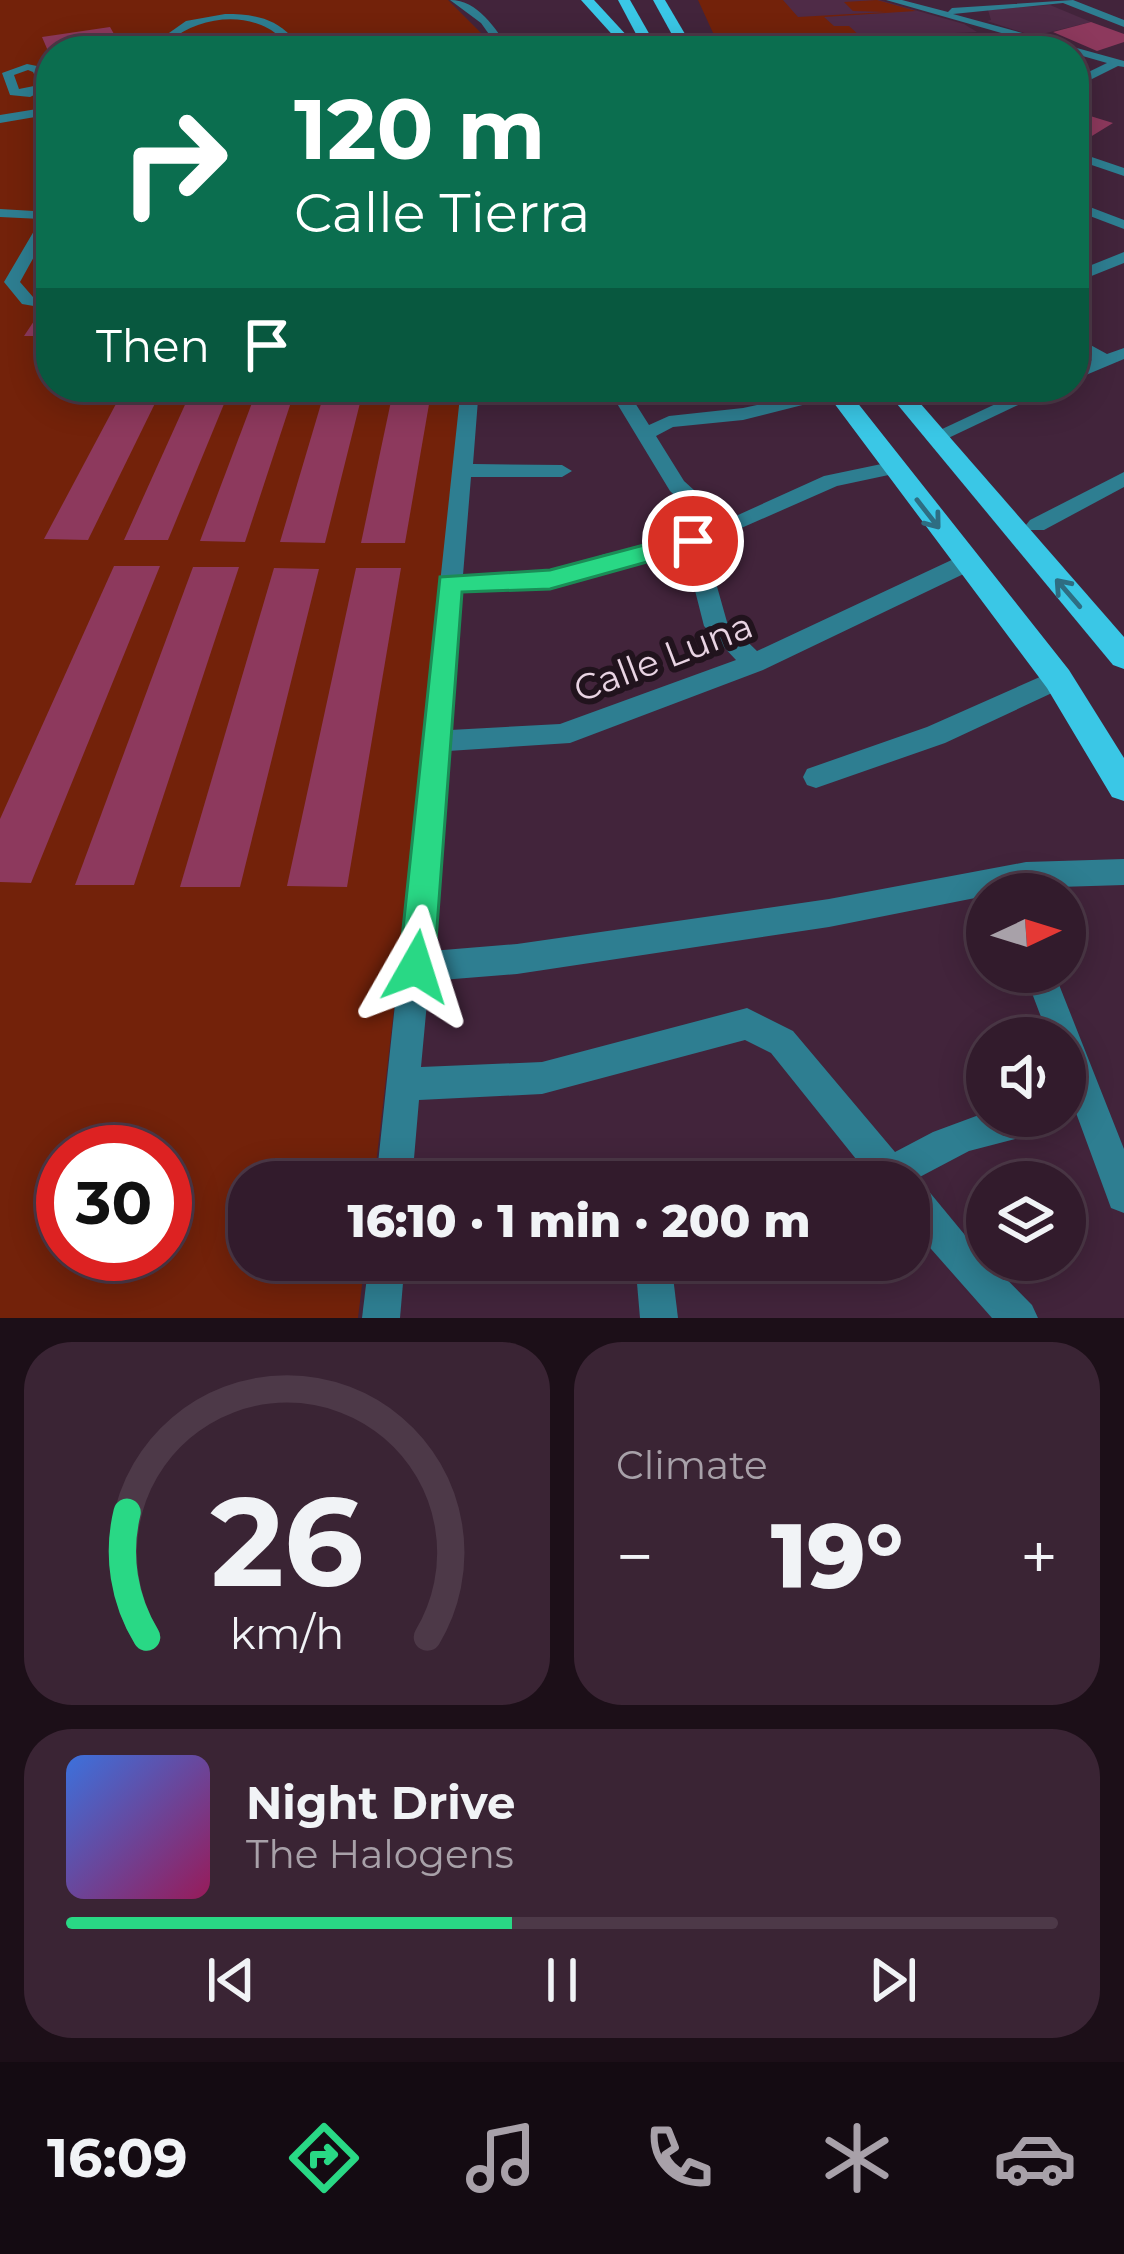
<!DOCTYPE html>
<html lang="en">
<head>
<meta charset="utf-8">
<style>
  :root { --surface:#321b2c; --page:#3a2434; --text:#f1f3f6; --muted:#a8a1a9; --line:#4d3948; --accent:#29d885 }
  body { margin:0; font-family:Montserrat,sans-serif; background:var(--page); color:var(--text); height:100vh; display:flex; flex-direction:column; font-size:45px; white-space:nowrap }
  * { box-sizing:border-box; margin:0 }
  p { font-size:39px; color:var(--muted) }
  .icon { flex:none; width:66px; height:66px; fill:none; stroke:currentColor; stroke-width:2; stroke-linecap:round; stroke-linejoin:round }
  .map { position:relative; height:1318px; overflow:hidden }
  .panel { display:flex; flex-direction:column; gap:24px; padding:24px; background:#1c0f18; flex:1 }
  .panel>* { flex:none }
  .guide { position:absolute; left:36px; top:36px; width:1053px; height:366px; border-radius:48px; box-shadow:0 6px 30px #0003,0 0 0 3px var(--line); background:#0b6e4f; color:#fff; overflow:hidden }
  .needle { width:78px; rotate:86deg }
  .controls { position:absolute; left:966px; top:873px; display:grid; gap:24px }
  .controls a { display:grid; place-items:center; width:120px; height:120px; border-radius:50%; background:var(--surface); box-shadow:0 6px 30px #0003,0 0 0 3px var(--line); font-size:60px }
  .speed { position:absolute; left:36px; top:1125px; display:flex; gap:24px; font-size:60px; font-weight:700; text-align:center }
  .speed>* { display:grid; place-content:center; width:156px; height:156px; border-radius:50%; background:var(--surface); box-shadow:0 6px 30px #0003,0 0 0 3px var(--line); line-height:1 }
  .speed .limit { border:18px solid #d22; background:#fff; color:#111 }
  .pin { position:absolute; display:grid; place-items:center; width:102px; height:102px; color:#fff; margin:-51px; border:6px solid #fff; border-radius:50%; box-shadow:0 3px 12px #0007 }
  .me { position:absolute; width:132px; margin:-66px; rotate:6deg; stroke-linejoin:round; filter:drop-shadow(0 0 9px #0008) }
  .turn { display:flex; align-items:center; gap:42px; height:252px; padding:0 60px; font-size:54px }
  .turn .icon { width:156px; height:156px; stroke-width:2.5 }
  .turn b { display:block; font-size:84px; line-height:102px }
  .then { display:flex; align-items:center; height:114px; padding:0 60px; background:#0003; gap:24px; font-size:45px }
  .big { font-size:90px; font-weight:800; line-height:1.1 }
  .panel .widget { flex:1; display:flex; flex-direction:column; justify-content:center; gap:18px; min-width:0; padding:0 42px; border-radius:48px; background:var(--page) }
  .panel .dial { align-items:center; gap:0 }
  .dial svg { height:312px; overflow:visible; fill:none; stroke:var(--line); stroke-width:7; stroke-linecap:round; text-anchor:middle }
  .dial text { fill:var(--text); stroke:none }
  .song { display:flex; align-items:center; gap:36px }
  .cover { width:144px; height:144px; border-radius:18px; background:linear-gradient(135deg,hsl(220 70% 55%),hsl(330 70% 35%)) }
  .played { height:12px; border-radius:6px; background:linear-gradient(90deg,var(--accent) 45%,var(--line) 45%) }
  .keys { display:flex; justify-content:space-around; direction:ltr }
  .heat { display:flex; justify-content:space-between; align-items:center; font-size:66px; direction:ltr }
  .panel .tiles { flex:1; display:grid; gap:24px; grid-template-columns:1fr 1fr }
  .widget:last-child { grid-column:span 2 }
  .trip { position:absolute; left:228px; top:1161px; width:702px; height:120px; border-radius:48px; background:var(--surface); box-shadow:0 6px 30px #0003,0 0 0 3px var(--line); font-weight:800; line-height:120px; text-align:center }
  .menu { display:flex; height:192px; justify-content:space-around; align-items:center; background:#140b12; color:var(--muted) }
  .menu .icon { width:84px; height:84px }
  .menu .on { color:var(--accent) }
  .menu b { font-size:54px; color:var(--text) }
  .map>svg:first-child { display:block }
  .built { fill:#4f2b47 }
  .green { fill:#73220a; fill-rule:evenodd }
  .building { fill:#8d395d }
  .lines { fill:none; stroke-linecap:round; stroke-linejoin:round }
  .minor { fill:#2e7e91; fill-rule:evenodd }
  .major { fill:#3ac7e6; fill-rule:evenodd }
  .oneway { stroke:#2e6d82 }
  .route { fill:#29d885; stroke:#1b8c56; stroke-width:3 }
  .labels { text-anchor:middle; stroke-width:12; stroke-linejoin:round; paint-order:stroke }
  .street-label { font-size:36px; fill:#e9d4e3; stroke:#21131d }
</style>
</head>
<body>
<div class="map">
<svg width="1124" height="1318" viewBox="0 0 1124 1318">
  <rect width="100%" height="100%" fill="#42243b"/>
  <g class="built">
    <path d="M779 0H879L964 24 977 32 781 41Z"/>
    <path d="M1050 5 1091 22 1034 36 987 21 991 20 988 10Z"/>
  </g>
  <g class="green">
    <path d="M0 0H448L499 51H51V387H466L374 1182H249V1260H365L358 1318H0ZM63 1152H165V1254H63Z"/>
    <path d="M698 0H783L798 17 886 12 853 11 844 2 877 0 916 11 824 17 834 26H849L861 37 719 46Z"/>
  </g>
  <g class="building">
    <path d="M1091 22 1124 34V42L1097 51 1053 32Z"/>
    <path d="M110 27 118 41 128 39 131 44 121 45 133 51H48L42 37Z"/>
    <path d="M1074 111 1113 123 1074 147Z"/>
    <path d="M40 312 51 313V336H24Z"/>
    <path d="M125 387H163L88 540 44 539Z"/>
    <path d="M193 387H231L168 540H124Z"/>
    <path d="M258 387H296L245 542 200 541Z"/>
    <path d="M326 387H364L325 543 280 542Z"/>
    <path d="M394 387H432L405 543H361Z"/>
    <path d="M114 566H160L31 883 0 882V819Z"/>
    <path d="M193 567H239L134 885H75Z"/>
    <path d="M274 568 319 569 240 887H180Z"/>
    <path d="M356 568H401L347 887 287 886Z"/>
  </g>
  <g class="lines">
    <g class="minor">
      <path d="M450 0C479 0 496 30 511 51H501L481 23Z"/>
      <path d="M886 0H902L948 12 952 8 1073 0 1124 20V27L1063 3 953 14 1124 61V67L1118 66 1074 88V79L1107 63Z"/>
      <path d="M225 14C251 14 273 17 291 36L285 51H275L280 37C251 10 199 16 170 41L172 51H162L159 40 186 21Z"/>
      <path d="M932 43 973 51H838L843 48Z"/>
      <path d="M634 44 630 49 588 51 593 48Z"/>
      <path d="M27 64 42 67 51 87 30 97 10 95 2 73ZM28 70 33 72 39 85 19 89 14 75Z"/>
      <path d="M37 109 41 116 0 123V115Z"/>
      <path d="M1074 151 1124 168V176L1074 159Z"/>
      <path d="M1074 201 1124 220V229L1074 210Z"/>
      <path d="M0 209 51 212V226L20 282 33 297 51 299V309L22 304 4 282 41 219 0 217Z"/>
      <path d="M1124 252V263L1074 283V272Z"/>
      <path d="M1074 336 1107 354 1124 348V359L1074 380V368L1092 360 1074 349Z"/>
      <path d="M461 387H479L473 464 562 465 572 471 562 477H471L463 575 549 572 605 554 638 550 708 527 670 491 607 387H625L649 425 669 416 743 408 842 387V395L743 420 673 427 656 436 684 481 727 520 824 476 891 462 901 468 898 473 837 486 705 544 727 622 757 651 958 557H974L977 563 974 569 763 670 570 743 448 751 431 951 517 944 829 899 1026 862 1124 859V885L1026 888 829 927 517 974 429 981 421 1067 542 1062 747 1008 793 1031 895 1152 933 1132 987 1112V1116H1062L1057 1128 969 1151 914 1180 922 1183 974 1246 1032 1305 1038 1318H992L909 1224V1182H842L848 1170 860 1164 771 1053 745 1040 542 1094 419 1100 412 1182H376ZM685 551 704 626 736 660 560 724 450 730 462 592 550 588Z"/>
      <path d="M1032 387H1056L942 441H928L925 437Z"/>
      <path d="M1124 472V487L1044 530H1030L1026 525 1030 520Z"/>
      <path d="M1058 669 1067 672 1070 679 1067 686 945 743 816 788 807 785 803 777 807 769 927 727Z"/>
      <path d="M1024 972H1054L1124 1149V1213L1111 1208 1065 1083V1038H1049Z"/>
      <path d="M369 1260H405L400 1318H362Z"/>
      <path d="M635 1260H671L678 1318H640Z"/>
    </g>
    <g class="major">
      <path d="M581 0H594L641 51H627Z"/>
      <path d="M618 0H630L659 51H645Z"/>
      <path d="M653 0H665L695 51H681Z"/>
      <path d="M822 387H845L1069 670 1124 758V801L1112 797 1047 688Z"/>
      <path d="M883 387H906L1124 637V669L1113 665Z"/>
    </g>
  </g>
  <defs><path id="oneway-shaft" d="M-6 0H5M1.5-3L5.5 0L1.5 3" fill="none" stroke-width="1.6" stroke-linecap="round" stroke-linejoin="round" transform="scale(3)"/></defs>
  <g class="oneway">
    <use href="#oneway-shaft" transform="translate(928 514) rotate(52)"/>
    <use href="#oneway-shaft" transform="translate(1068 593) rotate(-131)"/>
  </g>
  <path class="route" d="M693 532 705 541 701 547 550 589 462 592 434 967 429 979 416 984 404 979 399 967 440 577 550 570Z"/>
  <g class="labels">
    <g class="street-label">
      <text transform="translate(663 657) rotate(-21)" y="13">Calle Luna</text>
    </g>
  </g>
</svg>
<div class="controls">
<a><svg class="needle" viewBox="-14 -14 28 28"><path d="M0-13l5 13h-10z" fill="#e53935"/><path d="M0 13l5-13h-10z" fill="#a8a1a9"/></svg></a>
<a><svg class="icon" aria-label="sound" viewBox="0 0 24 24"><path d="M4 9h4l5-4v14l-5-4H4zM17 9q2 3 0 6"/></svg></a>
<a><svg class="icon" aria-label="layers" viewBox="0 0 24 24"><path d="M12 4l9 5-9 5-9-5zM3 14l9 5 9-5"/></svg></a>
</div>
<div class="speed"><div class="limit">30</div></div>
<div class="pin" style="left:693px;top:541px;background:#d93025"><svg class="icon" aria-label="arrive" viewBox="0 0 24 24"><path d="M6 21V4h12l-3 4 3 4H6"/></svg></div>
<svg class="me" style="left:416px;top:967px" viewBox="-20 -20 40 40"><path d="M0-17L14 15 0 8-14 15z" fill="#29d885" stroke="#fff" stroke-width="4"/></svg>
<div class="trip">16:10 · 1 min · 200 m</div>
<div class="guide">
<div class="turn"><svg class="icon" aria-label="right" viewBox="0 0 24 24"><path d="M7 20v-9h11M14 6l5 5-5 5"/></svg><div><b>120 m</b>Calle Tierra</div></div>
<div class="then">Then<svg class="icon" aria-label="arrive" viewBox="0 0 24 24"><path d="M6 21V4h12l-3 4 3 4H6"/></svg></div>
</div>
</div>
<section class="panel">
<div class="tiles">
<div class="widget dial"><svg viewBox="0 0 100 80">
<path d="M14 69A42 42 0 1 1 86 69"/>
<path d="M14 69A42 42 0 0 1 9 37" stroke="#29d885"/>
<text x="50" y="56" font-size="32" font-weight="700">26</text>
<text x="50" y="72" font-size="11">km/h</text>
</svg></div>
<div class="widget"><p>Climate</p>
<div class="heat"><a>−</a><b class="big">19°</b><a>+</a></div>
</div>
<div class="widget">
<div class="song"><i class="cover"></i><div><b>Night Drive</b><p>The Halogens</p></div></div>
<div class="played"></div>
<div class="keys"><svg class="icon" aria-label="previous" viewBox="0 0 24 24"><path d="M18 5L8 12l10 7zM5 5v14"/></svg><svg class="icon" aria-label="pause" viewBox="0 0 24 24"><path d="M8 5v14M16 5v14"/></svg><svg class="icon" aria-label="next" viewBox="0 0 24 24"><path d="M6 5l10 7-10 7zM19 5v14"/></svg></div>
</div>
</div>
</section>
<nav class="menu">
<b>16:09</b>
<svg class="icon on" aria-label="directions" viewBox="0 0 24 24"><path d="M12 3l9 9-9 9-9-9zM9 14v-3h6M13 9l2 2-2 2"/></svg>
<svg class="icon" aria-label="music" viewBox="0 0 24 24"><path d="M9 18V5l10-2v13"/><circle cx="6" cy="18" r="3"/><circle cx="16" cy="16" r="3"/></svg>
<svg class="icon" aria-label="phone" viewBox="0 0 24 24"><path d="M5 4h4l2 5-3 2q2 4 5 5l2-3 5 2v4C11 20 4 13 5 4z"/></svg>
<svg class="icon" aria-label="climate" viewBox="0 0 24 24"><path d="M12 3v18M4 7l16 10M4 17L20 7"/></svg>
<svg class="icon" aria-label="car" viewBox="0 0 24 24"><path d="M5 17H2v-5l4-1 3-4h7l3 4 3 1v5h-3M9 17h6M6 11h13"/><circle cx="7" cy="17" r="2"/><circle cx="17" cy="17" r="2"/></svg>
</nav>
</body>
</html>
